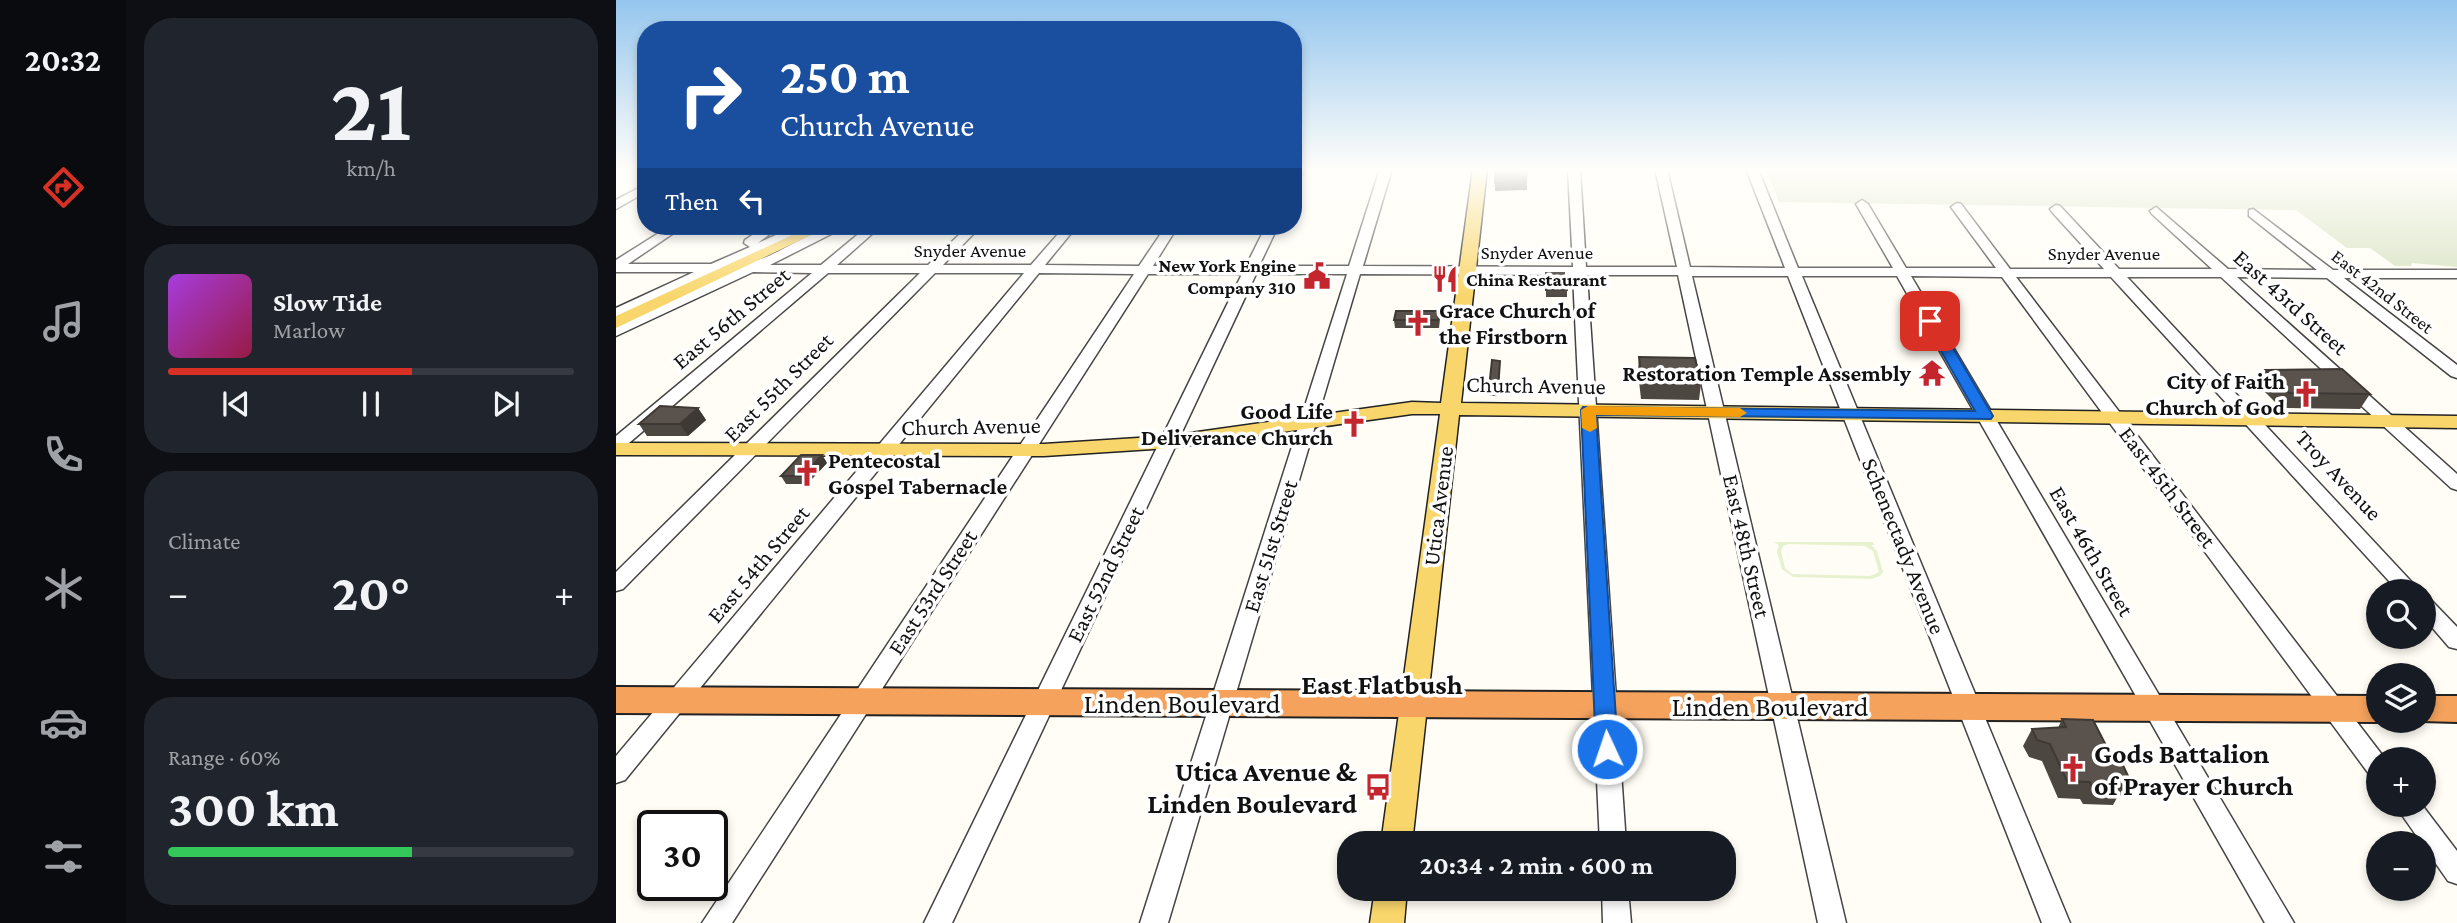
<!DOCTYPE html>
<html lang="en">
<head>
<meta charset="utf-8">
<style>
  :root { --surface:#171b24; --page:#20242c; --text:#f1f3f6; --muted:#9ea1a6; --line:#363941; --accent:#d93025 }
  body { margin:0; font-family:"Crimson Pro",serif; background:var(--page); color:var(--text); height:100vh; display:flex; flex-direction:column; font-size:26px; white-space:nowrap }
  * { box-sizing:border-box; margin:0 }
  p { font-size:23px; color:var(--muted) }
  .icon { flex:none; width:38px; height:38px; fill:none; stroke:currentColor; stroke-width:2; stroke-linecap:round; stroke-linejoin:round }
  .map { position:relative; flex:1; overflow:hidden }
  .sheet { display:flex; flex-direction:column; gap:18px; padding:18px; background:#0d0f14; width:490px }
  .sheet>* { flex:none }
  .banner { position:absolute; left:21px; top:21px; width:665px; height:214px; border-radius:28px; box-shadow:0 4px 10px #0003; background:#1a4fa0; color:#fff; overflow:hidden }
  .buttons { position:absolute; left:1750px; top:579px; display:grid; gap:14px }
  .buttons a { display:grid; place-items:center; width:70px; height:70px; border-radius:50%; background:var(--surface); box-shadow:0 4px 10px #0003; font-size:35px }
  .speed { position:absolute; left:21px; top:810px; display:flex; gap:14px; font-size:35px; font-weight:700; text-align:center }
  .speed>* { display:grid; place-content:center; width:91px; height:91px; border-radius:50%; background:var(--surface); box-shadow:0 4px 10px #0003; line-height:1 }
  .speed .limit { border:4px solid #111; border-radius:10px; background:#fff; color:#111 }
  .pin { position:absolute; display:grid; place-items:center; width:60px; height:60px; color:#fff; margin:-30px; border-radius:14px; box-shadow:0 4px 10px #0006 }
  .me { position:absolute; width:77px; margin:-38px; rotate:357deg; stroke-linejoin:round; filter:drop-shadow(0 0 5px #0008) }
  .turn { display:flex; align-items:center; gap:24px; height:147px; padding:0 28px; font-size:32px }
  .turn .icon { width:91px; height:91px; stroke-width:2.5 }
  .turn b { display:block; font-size:49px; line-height:60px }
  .then { display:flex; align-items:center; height:66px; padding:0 28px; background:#0003; gap:14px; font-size:26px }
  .big { font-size:52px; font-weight:700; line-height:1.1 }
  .sheet .tile { flex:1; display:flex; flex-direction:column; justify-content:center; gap:10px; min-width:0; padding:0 24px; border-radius:28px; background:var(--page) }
  .sheet .dial { align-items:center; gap:0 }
  .dial b { font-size:91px; line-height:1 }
  .song { display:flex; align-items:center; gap:21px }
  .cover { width:84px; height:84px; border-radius:10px; background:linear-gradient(135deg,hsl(280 70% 55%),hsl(340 70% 35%)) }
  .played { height:7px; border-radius:4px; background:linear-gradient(90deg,var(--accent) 60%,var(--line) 60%) }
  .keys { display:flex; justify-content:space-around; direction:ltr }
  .heat { display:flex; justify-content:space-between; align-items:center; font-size:38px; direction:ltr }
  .charge { height:10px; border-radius:5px; background:linear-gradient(90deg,#34c759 60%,var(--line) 0) }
  .trip { position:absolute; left:721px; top:831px; width:399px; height:70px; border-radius:28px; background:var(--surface); box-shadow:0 4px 10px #0003; font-weight:700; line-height:70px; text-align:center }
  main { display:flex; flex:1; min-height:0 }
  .tabs { display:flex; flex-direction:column; width:126px; justify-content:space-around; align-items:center; background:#090b0e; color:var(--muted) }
  .tabs .icon { width:49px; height:49px }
  .tabs .selected { color:var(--accent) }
  .tabs b { font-size:32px; color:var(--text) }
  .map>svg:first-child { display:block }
  .cemetery { fill:#d9e3c4 }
  .pitch { fill:#e6f2cf; fill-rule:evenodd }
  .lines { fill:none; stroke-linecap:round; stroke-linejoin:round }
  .minor-casing { stroke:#444; stroke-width:3 }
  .major-casing { stroke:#222; stroke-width:3 }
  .highway-casing { stroke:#222; stroke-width:4 }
  .minor { fill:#fff; fill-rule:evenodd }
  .major { fill:#f9d66b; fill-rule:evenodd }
  .highway { fill:#f5a25d; fill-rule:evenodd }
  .wall { fill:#4d4742 }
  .shaded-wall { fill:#3f3936 }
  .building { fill:#5a524d; stroke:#3f3936; stroke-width:2 }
  .route { fill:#1a73e8; stroke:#114b97; stroke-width:2 }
  .slow { fill:#f59e0b }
  .labels { text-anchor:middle; stroke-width:7; stroke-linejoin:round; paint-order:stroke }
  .far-street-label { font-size:19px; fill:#111; stroke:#fff }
  .far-poi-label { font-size:19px; font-weight:bold; fill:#111; stroke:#fff; text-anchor:end }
  .street-label { font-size:23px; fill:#111; stroke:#fff }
  .poi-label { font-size:23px; font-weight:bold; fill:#111; stroke:#fff; text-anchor:end }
  .near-neighbourhood-label { font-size:28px; font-weight:bold; fill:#111; stroke:#fff }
  .near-street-label { font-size:28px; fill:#111; stroke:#fff }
  .near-poi-label { font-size:28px; font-weight:bold; fill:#111; stroke:#fff; text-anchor:start }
</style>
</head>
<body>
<main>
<nav class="tabs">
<b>20:32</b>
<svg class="icon selected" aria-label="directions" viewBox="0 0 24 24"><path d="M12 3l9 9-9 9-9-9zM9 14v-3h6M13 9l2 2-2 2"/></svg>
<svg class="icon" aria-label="music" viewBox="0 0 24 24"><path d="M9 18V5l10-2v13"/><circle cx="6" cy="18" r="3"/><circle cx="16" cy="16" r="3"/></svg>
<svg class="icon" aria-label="phone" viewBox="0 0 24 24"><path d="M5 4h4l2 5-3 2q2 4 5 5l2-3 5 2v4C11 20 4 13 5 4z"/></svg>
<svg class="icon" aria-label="climate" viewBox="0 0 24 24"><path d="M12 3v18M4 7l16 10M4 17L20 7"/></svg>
<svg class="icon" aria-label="car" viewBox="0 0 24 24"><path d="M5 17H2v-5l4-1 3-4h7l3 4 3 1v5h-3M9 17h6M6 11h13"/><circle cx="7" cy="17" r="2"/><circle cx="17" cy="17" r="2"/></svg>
<svg class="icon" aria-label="filters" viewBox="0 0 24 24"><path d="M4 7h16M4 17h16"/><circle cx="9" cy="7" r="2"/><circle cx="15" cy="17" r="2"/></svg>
</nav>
<section class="sheet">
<div class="tile dial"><b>21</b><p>km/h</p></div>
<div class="tile">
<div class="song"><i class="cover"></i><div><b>Slow Tide</b><p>Marlow</p></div></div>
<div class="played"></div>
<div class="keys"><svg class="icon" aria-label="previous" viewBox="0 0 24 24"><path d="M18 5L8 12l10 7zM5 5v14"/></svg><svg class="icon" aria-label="pause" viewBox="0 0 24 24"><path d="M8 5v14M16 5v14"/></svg><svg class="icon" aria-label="next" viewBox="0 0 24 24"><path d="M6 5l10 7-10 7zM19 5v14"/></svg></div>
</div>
<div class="tile"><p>Climate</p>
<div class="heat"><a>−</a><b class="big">20°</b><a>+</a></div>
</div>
<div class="tile"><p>Range · 60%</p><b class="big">300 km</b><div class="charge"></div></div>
</section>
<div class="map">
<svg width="1841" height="923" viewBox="0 0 1841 923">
  <rect width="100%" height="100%" fill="#fffdf5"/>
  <path class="cemetery" d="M1150 169H1841V267L1796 263 1795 266H1779L1754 248H1731L1680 210 1163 202Z"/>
  <path class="pitch" d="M1158 542H1257L1258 545H1255L1261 551 1267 572 1264 576 1255 579 1177 577 1166 569 1161 552 1163 545ZM1173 544 1249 546 1257 551 1263 572 1254 576 1176 574 1169 568 1165 551 1167 546Z"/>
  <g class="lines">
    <defs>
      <g id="minor">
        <path d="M677 169H689L681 184 677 185Z"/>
        <path d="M764 169H776L747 266 957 267 952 169H964L970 267H1061L1039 169H1051L1074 267 1169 268 1130 169H1142L1182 268H1277L1240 204 1246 200 1252 204 1290 268H1380L1335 207 1341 203 1345 204 1394 269H1488L1436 212 1434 209 1440 205 1444 206 1503 269H1596L1536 214 1534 211 1540 207 1612 269 1701 270 1633 216V210L1637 209 1717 270H1841V278H1728L1841 365V378L1835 376 1711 278 1621 277 1841 474V490L1835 488 1605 277H1511L1805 592H1783L1495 277H1400L1770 760H1762V777L1753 774 1386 277 1295 276 1678 923H1649L1281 276H1186L1454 923H1426L1172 276H1076L1230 923H1202L1062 275H971L1010 844H984L957 275 744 274 552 923H524L731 274H640L336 923H308L626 274H532L116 923H86L518 274 423 273 9 780 0 783V756L408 273H319L7 589 0 591V572L304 273H212L6 449 0 450V436L196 273 137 272 0 336V326L116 272H100L0 317V308L78 272H0V260L54 226H68L12 264H95L134 247 128 243 129 240 150 226H164L142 243 180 226H196L117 264C158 265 190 226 231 226L154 265H205L252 226H265L221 265H312L352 226H365L327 265H415L449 226H461L429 265 523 266 550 226H562L537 266H630L650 226H662L643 266H733Z"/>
        <path d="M30 184V192L0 209V200Z"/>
        <path d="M1808 598 1815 600 1841 627V649L1833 647 1808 618Z"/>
        <path d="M1779 805H1806L1841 851V884L1832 881Z"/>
        <path d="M986 889H1012L1015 923H987Z"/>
      </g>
      <g id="major">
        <path d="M857 169H871L845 403 1841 416V428L843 415 796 844H765L824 414H796L553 448 428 456 0 455V443L428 444 553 436 796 402 825 403Z"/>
        <path d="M196 226H214L0 328V316Z"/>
        <path d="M759 889H791L788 923H754Z"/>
      </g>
      <g id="highway">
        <path d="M0 687 1762 696V721H1765L1762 722 0 713Z"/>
        <path d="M1808 696H1841V722L1805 721H1808Z"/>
      </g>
    </defs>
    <use href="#minor" class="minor-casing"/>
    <use href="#major" class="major-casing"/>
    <use href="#highway" class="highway-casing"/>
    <use href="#minor" class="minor"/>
    <use href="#major" class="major"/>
    <use href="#highway" class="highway"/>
  </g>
  <g class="wall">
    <path d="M911 169V190L879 191V183Z"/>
    <path d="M930 273 948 281H951V297H930Z"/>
    <path d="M824 311V319L823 328H779L778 320Z"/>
    <path d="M1023 357 1085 384 1083 400 1025 399 1022 372Z"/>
    <path d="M884 368 882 396H874L873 388Z"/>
    <path d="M1650 370 1754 394 1744 409 1665 408 1642 385Z"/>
    <path d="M82 408 90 420 72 436H31L23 424Z"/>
    <path d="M206 455 211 463 191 484H170L165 476Z"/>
    <path d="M1446 719 1498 761 1514 780 1504 796H1502L1497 805 1467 804 1464 799 1442 798 1426 761 1413 757 1407 746 1416 729 1442 728Z"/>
  </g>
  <g class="shaded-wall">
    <path d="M82 408 90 420 72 436 64 424Z"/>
    <path d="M206 455 211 463 191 484 187 476Z"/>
  </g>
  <g class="building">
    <path d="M880 169H911L910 181 879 183Z"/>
    <path d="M930 273H948V281H951V290H930Z"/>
    <path d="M780 311H824L822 320H778Z"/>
    <path d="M1023 357 1079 358 1085 384 1026 383Z"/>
    <path d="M876 360 884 361 882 389 873 388Z"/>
    <path d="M1726 369 1754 394 1673 393 1650 370Z"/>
    <path d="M44 406 82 408 64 424H23Z"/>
    <path d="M185 455H206L187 476H165Z"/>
    <path d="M1446 719 1477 720 1498 761H1505L1514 780 1503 779 1507 788 1476 787 1474 782 1451 781 1434 744 1421 740 1416 729 1450 727Z"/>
  </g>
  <linearGradient id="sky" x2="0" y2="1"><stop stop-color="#95c6ee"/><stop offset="0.57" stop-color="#fffefa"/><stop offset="1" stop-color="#fffefa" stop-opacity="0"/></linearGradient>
  <rect width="1841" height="298" fill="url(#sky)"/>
  <path class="route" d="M1314 317 1321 321 1377 416 1375 419 980 415 1002 749 999 755 991 758 984 755 980 749 965 410 967 407 1359 411 1308 321Z"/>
  <path class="slow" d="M972 406 1124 408 1131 413 1124 417 980 415 981 428 974 432 966 428 965 410Z"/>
  <defs>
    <symbol id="civic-bare" viewBox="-9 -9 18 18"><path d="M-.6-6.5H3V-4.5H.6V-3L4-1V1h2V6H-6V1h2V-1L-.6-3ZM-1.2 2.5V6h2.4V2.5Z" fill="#c4262e" stroke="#fff" stroke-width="2.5" paint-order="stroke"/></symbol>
    <symbol id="restaurant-bare" viewBox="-9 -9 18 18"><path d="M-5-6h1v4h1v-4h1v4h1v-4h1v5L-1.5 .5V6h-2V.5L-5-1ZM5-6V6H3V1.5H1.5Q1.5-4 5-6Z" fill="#c4262e" stroke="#fff" stroke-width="2.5" paint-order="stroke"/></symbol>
    <symbol id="church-bare" viewBox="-9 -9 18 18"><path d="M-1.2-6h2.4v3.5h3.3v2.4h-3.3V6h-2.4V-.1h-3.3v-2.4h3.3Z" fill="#c4262e" stroke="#fff" stroke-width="2.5" paint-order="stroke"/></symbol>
    <symbol id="temple-bare" viewBox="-9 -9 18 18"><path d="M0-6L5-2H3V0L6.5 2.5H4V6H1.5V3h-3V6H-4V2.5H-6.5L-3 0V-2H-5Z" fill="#c4262e" stroke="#fff" stroke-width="2.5" paint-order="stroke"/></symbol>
    <symbol id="bus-bare" viewBox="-9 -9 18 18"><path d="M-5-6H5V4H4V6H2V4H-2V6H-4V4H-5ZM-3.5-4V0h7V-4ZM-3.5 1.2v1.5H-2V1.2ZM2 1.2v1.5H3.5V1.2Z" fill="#c4262e" stroke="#fff" stroke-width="2.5" paint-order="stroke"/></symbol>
  </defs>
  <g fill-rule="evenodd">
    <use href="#civic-bare" x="682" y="257" width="38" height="38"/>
    <use href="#restaurant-bare" x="810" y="260" width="38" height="38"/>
    <use href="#church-bare" x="783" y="304" width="38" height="38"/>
    <use href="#temple-bare" x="1297" y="354" width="38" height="38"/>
    <use href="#church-bare" x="1671" y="375" width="38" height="38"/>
    <use href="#church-bare" x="719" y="405" width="38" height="38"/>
    <use href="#church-bare" x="172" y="454" width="38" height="38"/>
    <use href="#church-bare" x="1438" y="750" width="38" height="38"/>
    <use href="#bus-bare" x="743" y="768" width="38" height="38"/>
  </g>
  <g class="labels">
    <g class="far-street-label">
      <text x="354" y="257">Snyder Avenue</text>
      <text x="921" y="259">Snyder Avenue</text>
      <text x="1488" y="260">Snyder Avenue</text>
      <text transform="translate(1767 291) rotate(38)" y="7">East 42nd Street</text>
    </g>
    <g class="far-poi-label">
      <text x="680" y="272">New York Engine<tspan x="680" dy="22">Company 310</tspan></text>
      <text x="850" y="286" text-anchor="start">China Restaurant</text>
    </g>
    <g class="street-label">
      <text transform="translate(1675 302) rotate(42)" y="8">East 43rd Street</text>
      <text transform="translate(115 318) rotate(-40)" y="8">East 56th Street</text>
      <text transform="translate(920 385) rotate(1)" y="8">Church Avenue</text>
      <text transform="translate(162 387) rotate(-45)" y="8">East 55th Street</text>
      <text transform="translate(355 426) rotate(-1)" y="8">Church Avenue</text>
      <text transform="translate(1723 475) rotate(47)" y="8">Troy Avenue</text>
      <text transform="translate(1552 487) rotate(53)" y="8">East 45th Street</text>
      <text transform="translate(822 506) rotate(-83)" y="8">Utica Avenue</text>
      <text transform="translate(654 546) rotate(-73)" y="8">East 51st Street</text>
      <text transform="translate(1131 546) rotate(77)" y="8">East 48th Street</text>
      <text transform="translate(1288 546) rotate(68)" y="8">Schenectady Avenue</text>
      <text transform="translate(1476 551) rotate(60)" y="8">East 46th Street</text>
      <text transform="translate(142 564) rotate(-50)" y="8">East 54th Street</text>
      <text transform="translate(489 574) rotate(-64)" y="8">East 52nd Street</text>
      <text transform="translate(316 592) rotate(-57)" y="8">East 53rd Street</text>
    </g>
    <g class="poi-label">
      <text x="823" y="318" text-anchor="start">Grace Church of<tspan x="823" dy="26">the Firstborn</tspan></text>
      <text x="1295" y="381">Restoration Temple Assembly</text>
      <text x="1669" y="389">City of Faith<tspan x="1669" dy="26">Church of God</tspan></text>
      <text x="717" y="419">Good Life<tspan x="717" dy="26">Deliverance Church</tspan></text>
      <text x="212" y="468" text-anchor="start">Pentecostal<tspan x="212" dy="26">Gospel Tabernacle</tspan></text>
    </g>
    <g class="near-neighbourhood-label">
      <text x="766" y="694">East Flatbush</text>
    </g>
    <g class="near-street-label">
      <text x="566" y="713">Linden Boulevard</text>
      <text x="1154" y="716">Linden Boulevard</text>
    </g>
    <g class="near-poi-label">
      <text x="1478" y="763">Gods Battalion<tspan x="1478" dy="32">of Prayer Church</tspan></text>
      <text x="741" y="781" text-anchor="end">Utica Avenue &amp;<tspan x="741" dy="32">Linden Boulevard</tspan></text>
    </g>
  </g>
</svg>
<div class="buttons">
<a><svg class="icon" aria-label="search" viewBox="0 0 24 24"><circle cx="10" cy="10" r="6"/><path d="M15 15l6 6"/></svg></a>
<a><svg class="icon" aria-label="layers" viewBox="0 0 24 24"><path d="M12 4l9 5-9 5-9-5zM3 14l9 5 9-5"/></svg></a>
<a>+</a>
<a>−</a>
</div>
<div class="speed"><div class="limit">30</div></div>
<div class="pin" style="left:1314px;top:321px;background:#d93025"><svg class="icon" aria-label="arrive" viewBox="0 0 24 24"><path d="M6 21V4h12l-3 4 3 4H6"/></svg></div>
<svg class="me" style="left:991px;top:749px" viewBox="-20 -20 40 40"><circle r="17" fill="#1a73e8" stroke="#fff" stroke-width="3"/><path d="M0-11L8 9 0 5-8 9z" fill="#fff"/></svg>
<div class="trip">20:34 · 2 min · 600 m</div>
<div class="banner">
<div class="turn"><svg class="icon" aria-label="right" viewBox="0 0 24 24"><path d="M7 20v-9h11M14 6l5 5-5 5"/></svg><div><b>250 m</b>Church Avenue</div></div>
<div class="then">Then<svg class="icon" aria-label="left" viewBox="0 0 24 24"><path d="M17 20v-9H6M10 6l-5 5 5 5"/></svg></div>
</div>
</div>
</main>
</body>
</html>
